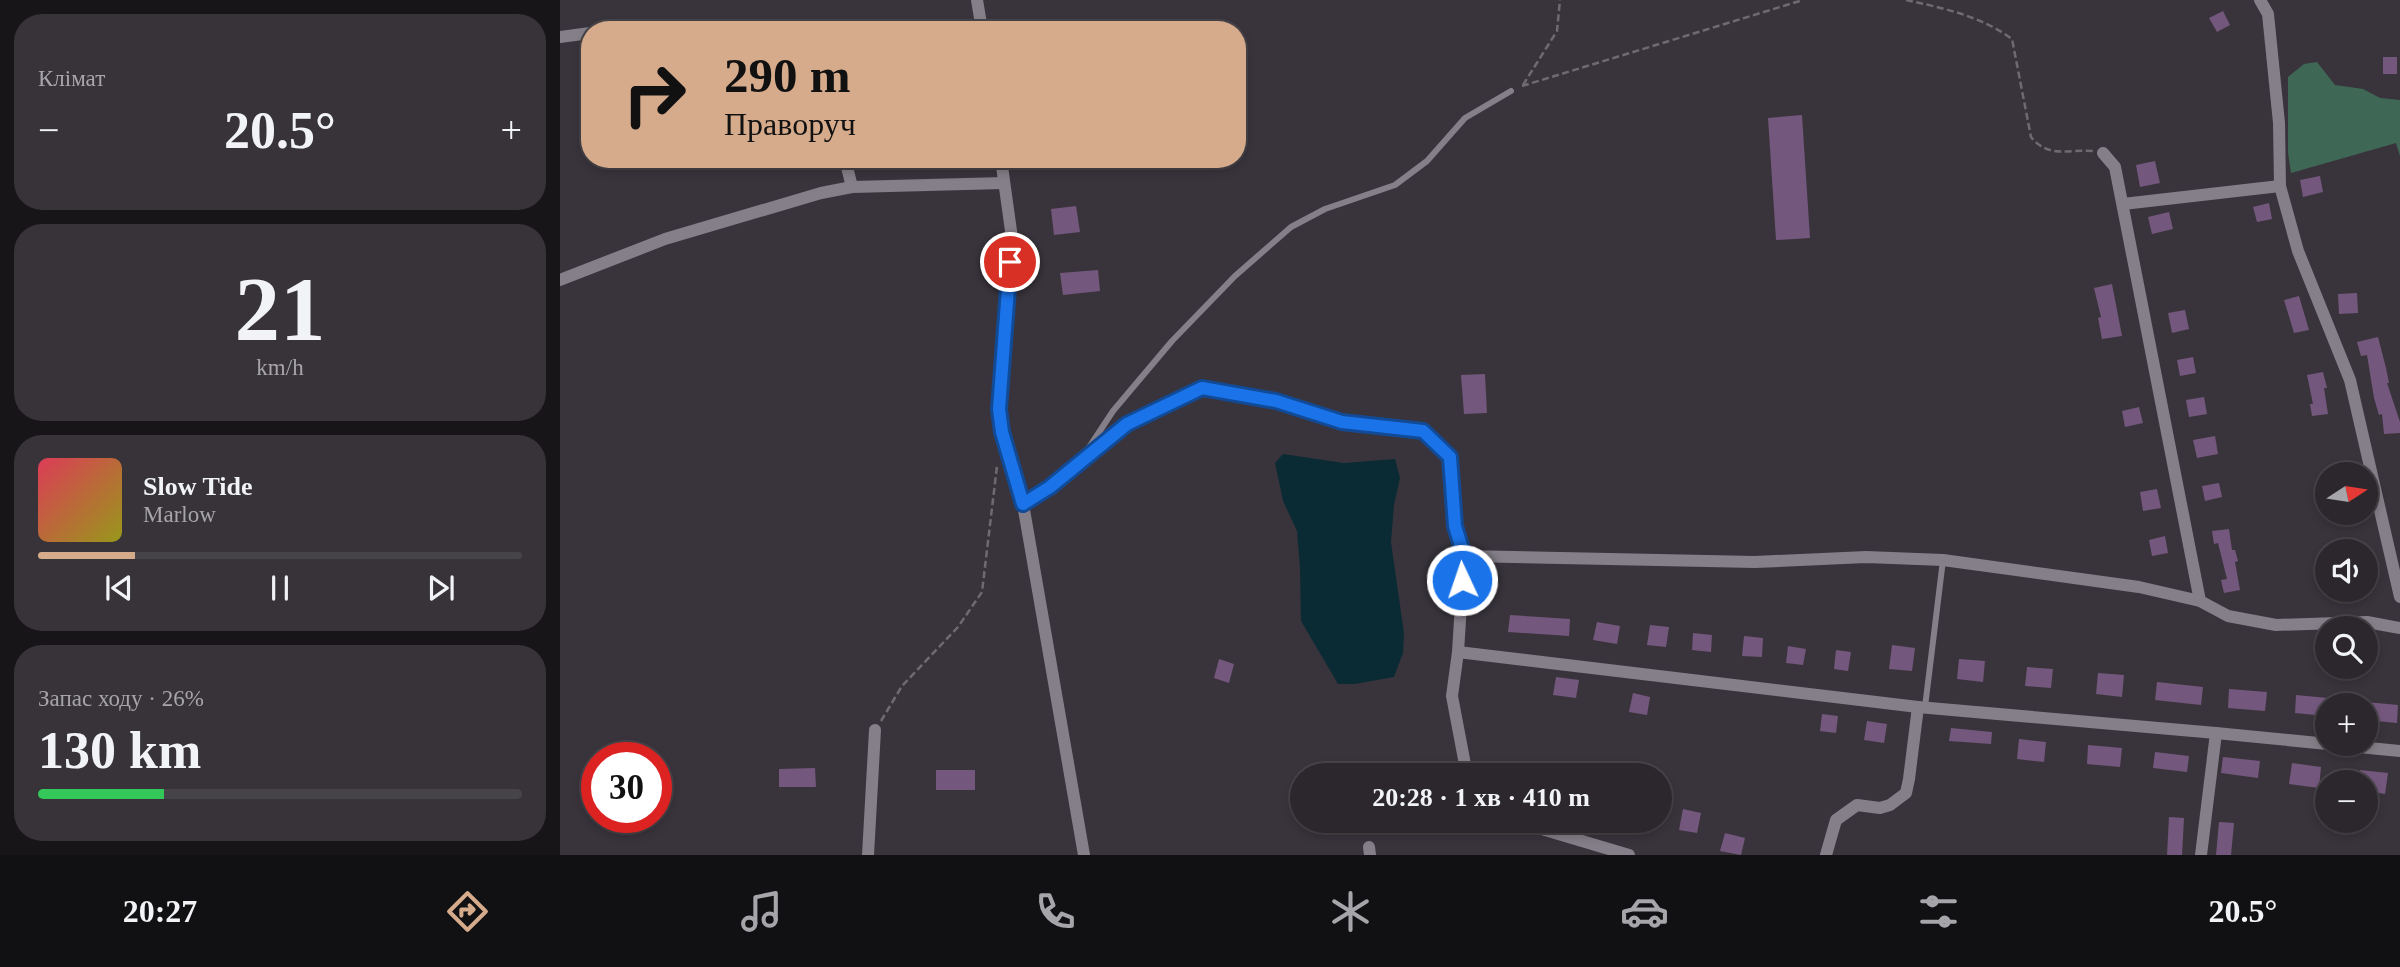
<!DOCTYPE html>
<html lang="uk">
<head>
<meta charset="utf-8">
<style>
  :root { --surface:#2b272d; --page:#373339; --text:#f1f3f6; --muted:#a6a5aa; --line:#474449; --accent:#d6ab8b }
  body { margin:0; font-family:Georgia,serif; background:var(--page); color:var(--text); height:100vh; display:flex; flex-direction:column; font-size:26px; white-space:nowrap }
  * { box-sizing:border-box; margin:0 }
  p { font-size:23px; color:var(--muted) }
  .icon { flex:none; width:38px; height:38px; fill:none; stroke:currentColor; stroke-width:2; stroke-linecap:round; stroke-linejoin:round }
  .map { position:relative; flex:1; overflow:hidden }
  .details { display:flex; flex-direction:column; gap:14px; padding:14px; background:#181519; width:560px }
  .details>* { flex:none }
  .hud { position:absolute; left:21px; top:21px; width:665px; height:147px; border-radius:28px; box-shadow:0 4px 10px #0003,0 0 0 2px var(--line); background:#d6ab8b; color:#111; overflow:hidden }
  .needle { width:46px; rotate:78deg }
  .fabs { position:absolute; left:1755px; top:462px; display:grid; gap:14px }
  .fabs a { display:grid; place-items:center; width:63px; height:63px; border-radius:50%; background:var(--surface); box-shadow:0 4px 10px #0003,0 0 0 2px var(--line); font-size:35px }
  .speed { position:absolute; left:21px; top:742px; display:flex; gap:14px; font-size:35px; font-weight:700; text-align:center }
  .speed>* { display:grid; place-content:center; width:91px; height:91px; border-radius:50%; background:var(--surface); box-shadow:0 4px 10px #0003,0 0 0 2px var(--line); line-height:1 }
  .speed .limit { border:10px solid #d22; background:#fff; color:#111 }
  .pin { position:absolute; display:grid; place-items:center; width:60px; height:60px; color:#fff; margin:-30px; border:4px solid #fff; border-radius:50%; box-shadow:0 2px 7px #0007 }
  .me { position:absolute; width:77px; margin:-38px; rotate:357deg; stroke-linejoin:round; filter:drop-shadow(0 0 5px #0008) }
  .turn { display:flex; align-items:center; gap:24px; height:147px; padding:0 28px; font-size:32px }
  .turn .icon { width:91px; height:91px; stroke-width:2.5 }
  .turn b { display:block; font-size:49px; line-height:60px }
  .big { font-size:52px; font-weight:800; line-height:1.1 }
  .details .widget { flex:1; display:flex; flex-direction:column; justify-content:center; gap:10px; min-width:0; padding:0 24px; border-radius:28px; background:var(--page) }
  .details .dial { align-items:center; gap:0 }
  .dial b { font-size:91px; line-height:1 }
  .song { display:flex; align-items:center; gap:21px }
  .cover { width:84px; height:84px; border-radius:10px; background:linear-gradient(135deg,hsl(350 70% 55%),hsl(60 70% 35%)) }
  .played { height:7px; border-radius:4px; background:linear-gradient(90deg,var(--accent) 20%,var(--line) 20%) }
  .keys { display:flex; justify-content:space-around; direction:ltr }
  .heat { display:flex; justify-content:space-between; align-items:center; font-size:38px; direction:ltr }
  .charge { height:10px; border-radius:5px; background:linear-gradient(90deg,#34c759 26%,var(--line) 0) }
  .trip { position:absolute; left:730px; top:763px; width:382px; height:70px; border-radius:35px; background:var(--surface); box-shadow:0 4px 10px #0003,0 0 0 2px var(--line); font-weight:800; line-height:70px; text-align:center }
  .tab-bar { display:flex; height:112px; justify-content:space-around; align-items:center; background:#111012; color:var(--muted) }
  .tab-bar .icon { width:49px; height:49px }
  .tab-bar .on { color:var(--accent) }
  .tab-bar b { font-size:32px; color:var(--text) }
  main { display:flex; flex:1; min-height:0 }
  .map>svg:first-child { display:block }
  .green { fill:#3e6855 }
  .water { fill:#0b2b34 }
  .building { fill:#74577c }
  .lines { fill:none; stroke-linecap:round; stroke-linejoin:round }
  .path { stroke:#6f6a71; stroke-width:2.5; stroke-dasharray:7 3.5; stroke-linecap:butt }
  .lane { stroke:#847f88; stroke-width:6 }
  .street { stroke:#847f88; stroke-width:12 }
  .route-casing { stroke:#114b97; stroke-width:18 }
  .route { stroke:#1a73e8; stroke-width:12 }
</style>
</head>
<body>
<main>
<section class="details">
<div class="widget"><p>Клімат</p>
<div class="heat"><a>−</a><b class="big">20.5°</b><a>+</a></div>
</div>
<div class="widget dial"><b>21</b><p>km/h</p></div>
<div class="widget">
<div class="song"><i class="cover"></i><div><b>Slow Tide</b><p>Marlow</p></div></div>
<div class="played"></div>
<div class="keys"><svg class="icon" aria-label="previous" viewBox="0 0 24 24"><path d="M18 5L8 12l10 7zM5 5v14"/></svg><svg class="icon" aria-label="pause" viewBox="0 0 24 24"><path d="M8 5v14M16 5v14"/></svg><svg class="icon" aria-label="next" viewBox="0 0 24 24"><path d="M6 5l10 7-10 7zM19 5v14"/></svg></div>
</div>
<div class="widget"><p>Запас ходу · 26%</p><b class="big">130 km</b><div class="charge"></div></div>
</section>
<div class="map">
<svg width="1840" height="855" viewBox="0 0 1840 855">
  <rect width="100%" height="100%" fill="#39343c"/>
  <path class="green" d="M1757 62 1775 85 1803 89 1820 98 1840 100V156L1836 143 1731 173 1728 153V77L1744 64Z"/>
  <path class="water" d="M723 454 784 463 835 459 840 478 834 505 831 542 844 633 843 653 834 677 795 684H778L741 621 740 568 737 531 723 501 715 463Z"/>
  <g class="building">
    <path d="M1663 11 1670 25 1657 32 1649 18Z"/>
    <rect x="1823" y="57" width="14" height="17"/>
    <path d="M1242 115 1250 238 1216 240 1208 118Z"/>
    <path d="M1595 161 1600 183 1580 187 1576 165Z"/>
    <path d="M1760 176 1763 192 1743 197 1740 180Z"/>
    <path d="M1709 203 1712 219 1697 222 1693 207Z"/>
    <path d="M516 206 520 232 494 235 491 209Z"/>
    <path d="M1609 212 1613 229 1592 234 1588 217Z"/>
    <path d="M538 270 540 291 503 295 500 273Z"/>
    <path d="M1552 284 1562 336 1542 339 1538 318 1541 317 1534 288Z"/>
    <path d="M1797 293 1798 313 1779 314 1778 294Z"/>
    <path d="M1739 296 1749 330 1734 333 1724 300Z"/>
    <path d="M1625 310 1629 329 1612 333 1608 313Z"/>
    <path d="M1818 337 1826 368 1829 383H1827L1840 422V433L1824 434 1822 414 1819 415 1814 398 1807 355 1801 356 1797 342Z"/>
    <path d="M1633 357 1636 373 1620 376 1617 360Z"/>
    <path d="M1763 372 1767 388H1764L1768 414 1752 416 1750 404H1753L1747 375Z"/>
    <path d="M925 374 927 413 904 414 901 375Z"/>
    <path d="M1644 397 1647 414 1629 417 1626 400Z"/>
    <path d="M1579 407 1583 423 1565 427 1562 411Z"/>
    <path d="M1655 436 1658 454 1637 458 1633 440Z"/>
    <path d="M1659 483 1662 497 1645 501 1642 486Z"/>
    <path d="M1597 489 1601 508 1583 511 1580 492Z"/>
    <path d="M1669 529 1672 550H1675L1678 561 1675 562 1680 590 1664 593 1661 580 1667 579 1658 543 1654 544 1652 531Z"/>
    <path d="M1605 536 1608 553 1592 556 1589 540Z"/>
    <path d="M950 615 1010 619 1009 636 948 632Z"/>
    <path d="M1037 622 1060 626 1057 644 1033 640Z"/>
    <path d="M1090 625 1109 627 1106 647 1087 645Z"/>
    <path d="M1133 633 1152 635 1151 652 1132 650Z"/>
    <path d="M1184 636 1203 638 1202 657 1182 656Z"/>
    <path d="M1332 645 1355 648 1352 671 1329 669Z"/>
    <path d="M1228 646 1246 649 1243 665 1226 663Z"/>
    <path d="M1276 650 1291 652 1288 671 1274 669Z"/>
    <path d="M659 659 674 664 669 683 654 678Z"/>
    <path d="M1399 659 1425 661 1423 682 1397 679Z"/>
    <path d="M1467 667 1493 669 1491 688 1465 686Z"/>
    <path d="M1538 673 1564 675 1562 697 1536 694Z"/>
    <path d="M996 677 1019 680 1016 698 993 695Z"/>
    <path d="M1597 682 1643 687 1641 705 1595 700Z"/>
    <path d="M1669 689 1707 692 1705 711 1668 708Z"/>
    <path d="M1073 693 1090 697 1087 715 1069 712Z"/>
    <path d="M1736 695 1768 698 1766 716 1735 713Z"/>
    <path d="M1806 702 1838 705 1837 723 1806 720Z"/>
    <path d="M1262 714 1278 716 1276 733 1260 731Z"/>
    <path d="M1307 721 1327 724 1324 743 1304 740Z"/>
    <path d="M1391 728 1432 732 1431 744 1389 741Z"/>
    <path d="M1459 739 1486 742 1484 762 1457 759Z"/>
    <path d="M1528 745 1562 748 1560 767 1527 764Z"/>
    <path d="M1595 752 1629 756 1627 772 1593 768Z"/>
    <path d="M1663 757 1700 761 1698 778 1661 773Z"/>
    <path d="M1732 763 1761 767 1759 788 1729 784Z"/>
    <path d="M255 768 256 787H219V769Z"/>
    <rect x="376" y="770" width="39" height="20"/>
    <path d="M1800 770 1828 773 1825 794 1806 791V782H1798Z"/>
    <path d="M1123 809 1141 813 1137 833 1119 830Z"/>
    <path d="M1609 817 1624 818 1622 855H1607Z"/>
    <path d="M1659 822 1674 823 1671 855H1656Z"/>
    <path d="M1165 833 1185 838 1181 855 1160 851Z"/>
  </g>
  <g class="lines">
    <g class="path">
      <path d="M1346 0C1383 8 1421 16 1452 39L1471 137C1489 159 1508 149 1533 151"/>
      <path d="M963 85 997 31 1000 0"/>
      <path d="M962 86 1243 0"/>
      <path d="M321 721 342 686 398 627 422 592 437 466"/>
    </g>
    <g class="lane">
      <path d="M526 452 553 411 612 341 675 276 731 227 765 209 835 185 867 161 905 118 951 91"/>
      <path d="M1365 707 1383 560"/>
    </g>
    <g class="street">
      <path d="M417 0 422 30"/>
      <path d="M1700 0 1708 14 1719 123 1720 186 1738 251 1790 380 1840 597"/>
      <path d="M0 37 30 33"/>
      <path d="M1543 153 1555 167 1640 601"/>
      <path d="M285 159 292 187"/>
      <path d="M441 159 452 238 439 409 442 432 463 504"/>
      <path d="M1563 204 1720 186"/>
      <path d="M0 280 105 239 261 193 292 187 444 183"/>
      <path d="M898 652 904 556"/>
      <path d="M907 775 892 696 898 652 1358 707 1656 733 1840 751"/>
      <path d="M955 821 1069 855"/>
      <path d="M809 847 810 855"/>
      <path d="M308 855 315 730"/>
      <path d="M524 855 463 504 490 487 567 423 642 388 716 401 782 422 863 431 890 457 895 526 904 556 1195 562 1306 557 1383 560 1579 587 1640 601 1668 616 1716 625 1807 622 1840 628"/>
      <path d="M1266 855 1276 820 1297 805 1320 808 1330 805 1346 793 1349 779 1358 707"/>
      <path d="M1641 855 1656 733"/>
    </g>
  </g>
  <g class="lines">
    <defs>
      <path id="route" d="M450 262 439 409 442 432 463 504 490 487 567 424 642 388 716 401 782 422 863 431 890 457 895 526 904 556 902 580"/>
    </defs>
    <use href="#route" class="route-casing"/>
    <use href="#route" class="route"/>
  </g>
</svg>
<div class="fabs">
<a><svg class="needle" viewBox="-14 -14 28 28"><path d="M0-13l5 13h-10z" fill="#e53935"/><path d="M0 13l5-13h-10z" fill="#a6a5aa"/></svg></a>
<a><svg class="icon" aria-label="sound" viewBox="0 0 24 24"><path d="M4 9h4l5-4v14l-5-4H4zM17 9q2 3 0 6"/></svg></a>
<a><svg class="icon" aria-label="search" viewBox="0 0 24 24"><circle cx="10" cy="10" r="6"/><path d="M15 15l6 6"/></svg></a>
<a>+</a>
<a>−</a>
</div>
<div class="speed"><div class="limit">30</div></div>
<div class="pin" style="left:450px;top:262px;background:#d93025"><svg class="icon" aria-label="arrive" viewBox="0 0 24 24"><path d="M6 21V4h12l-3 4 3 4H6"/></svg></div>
<svg class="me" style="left:902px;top:580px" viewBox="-20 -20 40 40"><circle r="17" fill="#1a73e8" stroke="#fff" stroke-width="3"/><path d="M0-11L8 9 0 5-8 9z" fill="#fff"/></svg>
<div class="trip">20:28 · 1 хв · 410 m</div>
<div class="hud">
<div class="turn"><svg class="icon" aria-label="right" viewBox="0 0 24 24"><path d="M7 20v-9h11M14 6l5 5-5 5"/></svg><div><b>290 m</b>Праворуч</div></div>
</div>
</div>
</main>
<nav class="tab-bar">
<b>20:27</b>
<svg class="icon on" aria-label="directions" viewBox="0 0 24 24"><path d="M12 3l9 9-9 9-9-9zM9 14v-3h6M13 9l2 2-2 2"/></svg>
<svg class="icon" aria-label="music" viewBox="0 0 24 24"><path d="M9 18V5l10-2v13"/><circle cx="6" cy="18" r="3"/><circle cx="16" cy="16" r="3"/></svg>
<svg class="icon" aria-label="phone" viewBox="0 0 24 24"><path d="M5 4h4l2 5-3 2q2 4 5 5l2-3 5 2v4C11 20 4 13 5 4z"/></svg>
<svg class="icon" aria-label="climate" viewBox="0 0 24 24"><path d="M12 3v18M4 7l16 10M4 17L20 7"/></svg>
<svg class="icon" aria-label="car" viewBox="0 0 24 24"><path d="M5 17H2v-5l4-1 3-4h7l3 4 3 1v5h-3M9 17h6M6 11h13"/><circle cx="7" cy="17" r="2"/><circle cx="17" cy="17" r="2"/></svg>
<svg class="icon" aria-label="filters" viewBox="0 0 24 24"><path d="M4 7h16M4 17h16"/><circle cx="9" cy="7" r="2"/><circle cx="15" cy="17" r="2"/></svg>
<b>20.5°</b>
</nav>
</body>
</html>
